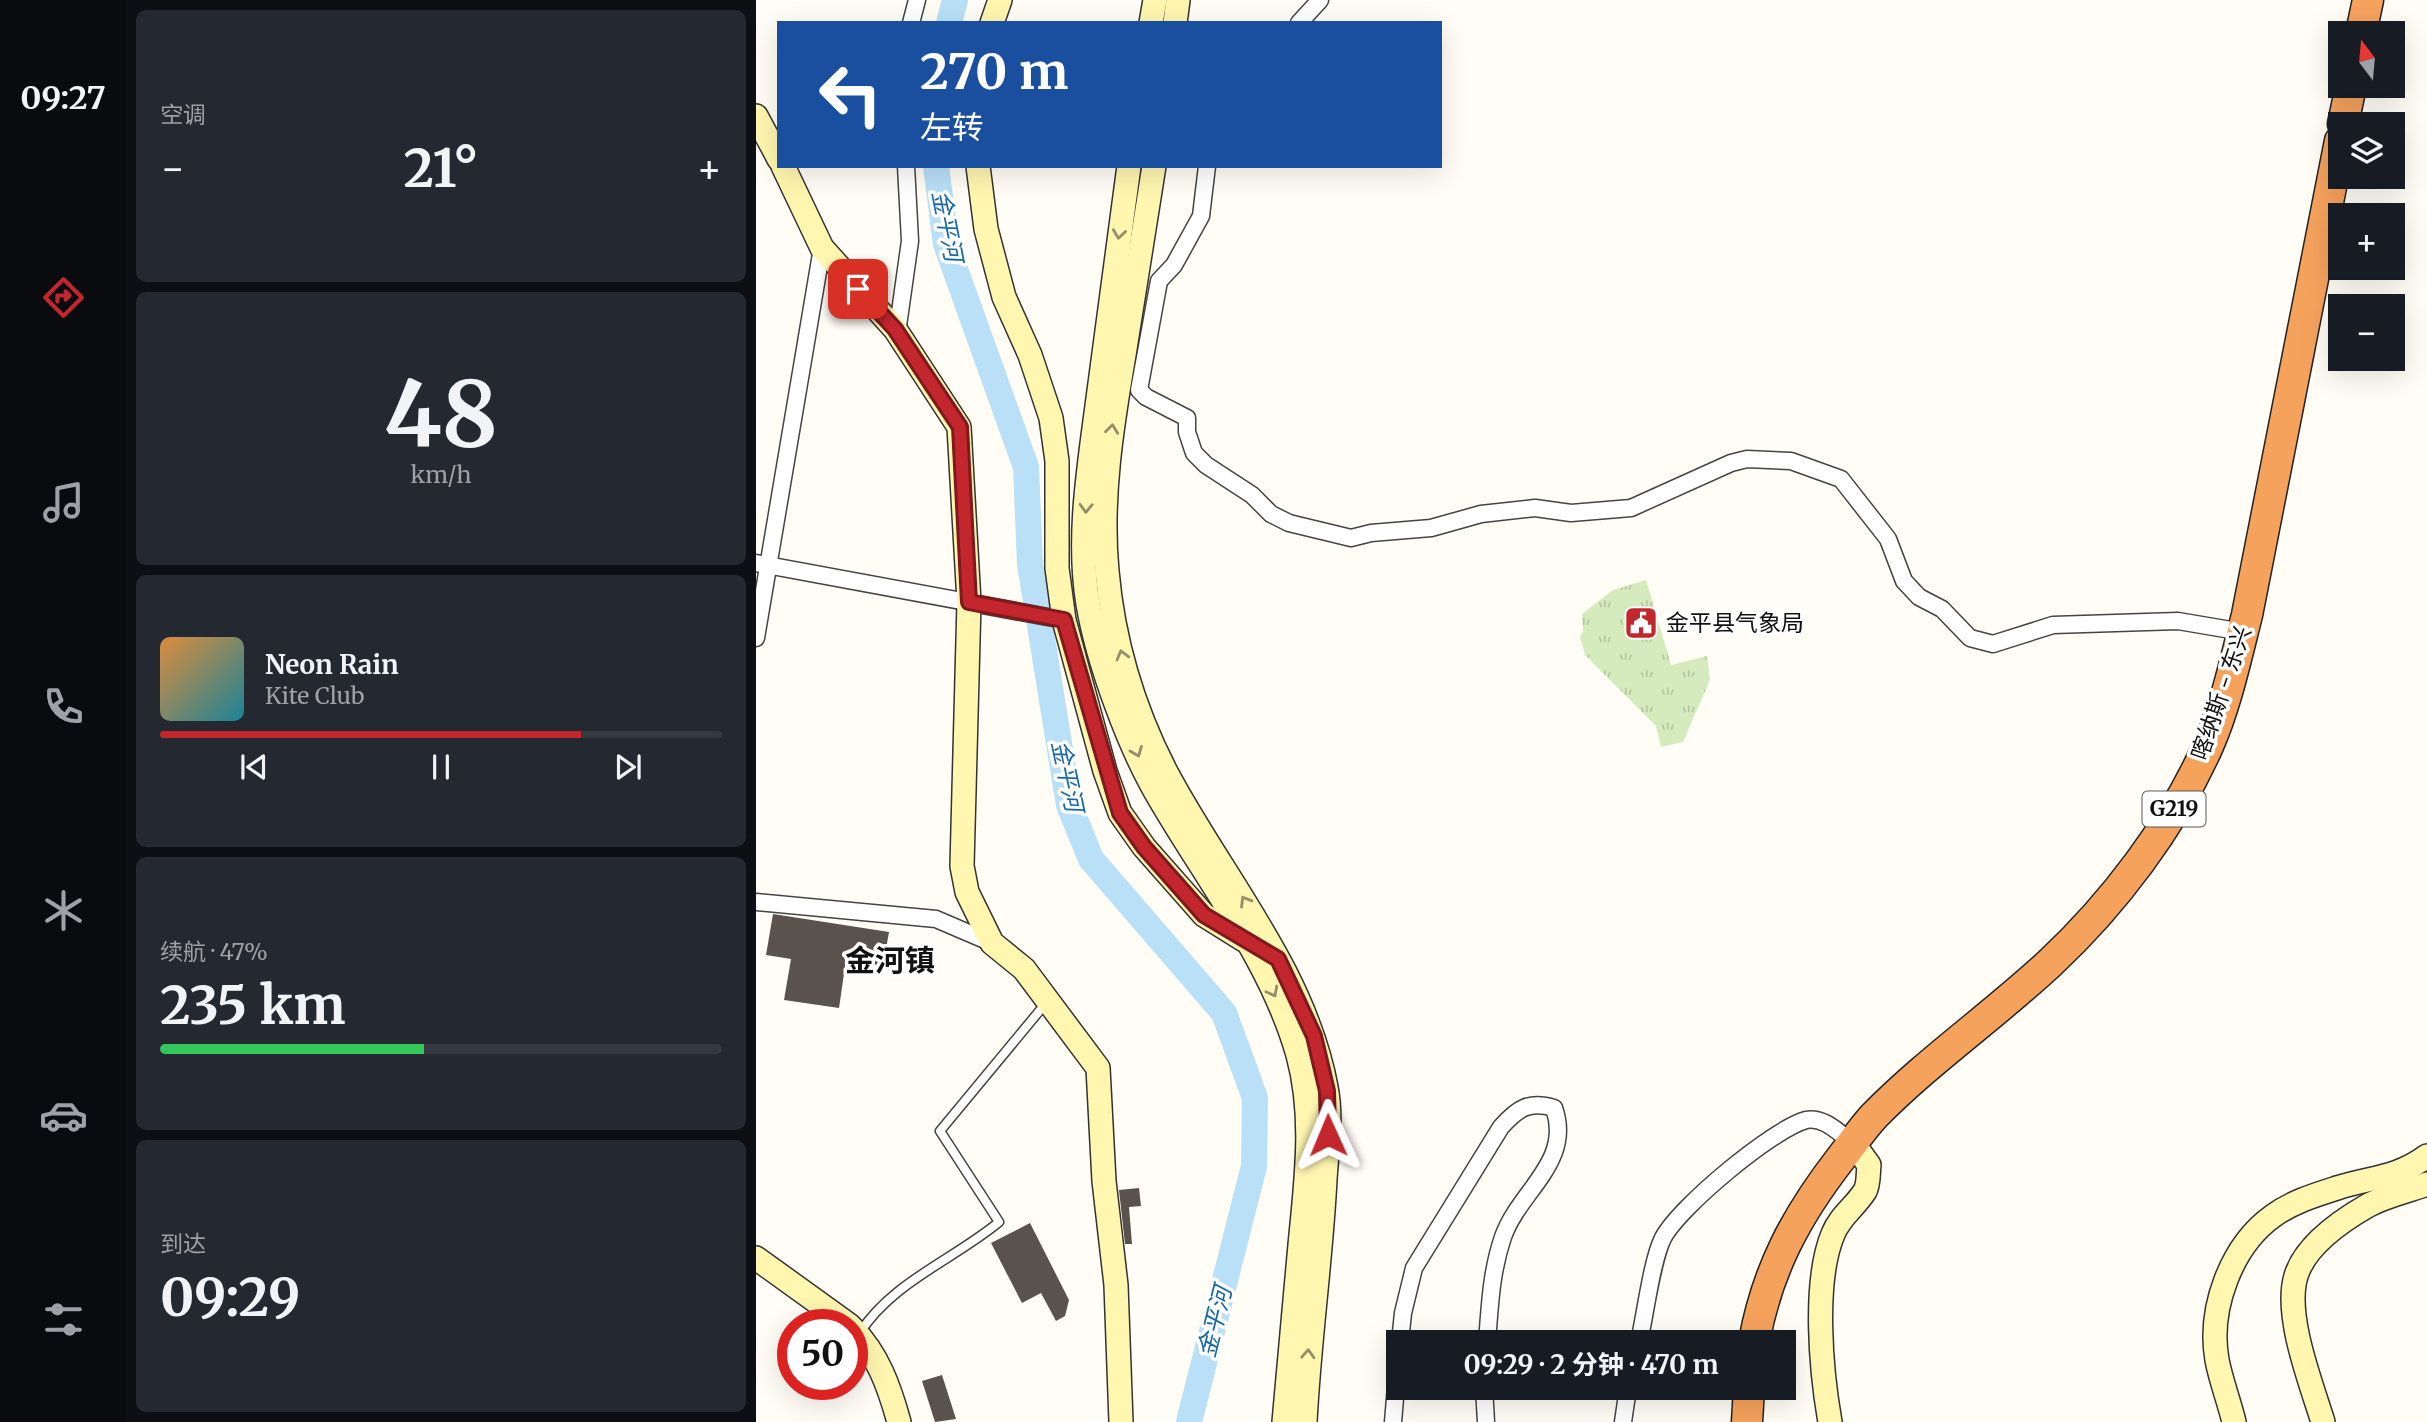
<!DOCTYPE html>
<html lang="zh">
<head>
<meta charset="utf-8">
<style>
  :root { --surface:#171b24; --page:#242831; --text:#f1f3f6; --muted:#9ea1a6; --line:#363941; --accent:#c4262e }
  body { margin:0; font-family:Merriweather,"Noto Sans SC",serif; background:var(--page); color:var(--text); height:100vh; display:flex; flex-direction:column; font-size:26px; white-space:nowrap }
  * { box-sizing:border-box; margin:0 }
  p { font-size:23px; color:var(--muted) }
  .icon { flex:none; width:38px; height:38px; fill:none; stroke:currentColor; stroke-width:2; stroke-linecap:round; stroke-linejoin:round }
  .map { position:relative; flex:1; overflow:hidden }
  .side { display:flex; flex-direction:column; gap:10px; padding:10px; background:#0d0f14; width:630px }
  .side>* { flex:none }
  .guide { position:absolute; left:21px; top:21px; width:665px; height:147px; border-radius:0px; box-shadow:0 7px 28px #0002; background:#1a4fa0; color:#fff; overflow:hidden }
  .needle { width:46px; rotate:344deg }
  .fabs { position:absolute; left:1572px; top:21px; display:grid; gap:14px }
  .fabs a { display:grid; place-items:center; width:77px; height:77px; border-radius:0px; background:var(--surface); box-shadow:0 7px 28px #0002; font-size:35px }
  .speed { position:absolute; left:21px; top:1309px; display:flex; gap:14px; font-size:35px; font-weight:700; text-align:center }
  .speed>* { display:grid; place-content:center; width:91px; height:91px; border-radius:50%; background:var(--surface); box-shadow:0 7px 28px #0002; line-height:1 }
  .speed .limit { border:10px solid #d22; background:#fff; color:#111 }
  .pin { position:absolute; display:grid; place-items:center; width:60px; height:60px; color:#fff; margin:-30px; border-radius:14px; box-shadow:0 4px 10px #0006 }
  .me { position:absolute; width:77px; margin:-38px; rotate:359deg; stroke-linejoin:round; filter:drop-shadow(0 0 5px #0008) }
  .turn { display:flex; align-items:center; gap:24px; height:147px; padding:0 28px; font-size:32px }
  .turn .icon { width:91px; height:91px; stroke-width:2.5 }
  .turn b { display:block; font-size:49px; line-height:60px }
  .big { font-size:52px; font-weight:700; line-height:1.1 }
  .side .widget { flex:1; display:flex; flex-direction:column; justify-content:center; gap:10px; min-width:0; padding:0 24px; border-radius:10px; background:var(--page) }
  .side .dial { align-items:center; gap:0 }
  .dial b { font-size:91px; line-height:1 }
  .song { display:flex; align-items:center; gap:21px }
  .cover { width:84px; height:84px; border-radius:10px; background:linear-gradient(135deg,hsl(30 70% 55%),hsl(190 70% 35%)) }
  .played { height:7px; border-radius:4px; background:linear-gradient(90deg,var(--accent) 75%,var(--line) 75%) }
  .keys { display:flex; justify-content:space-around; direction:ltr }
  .heat { display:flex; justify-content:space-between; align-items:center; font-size:38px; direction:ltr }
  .charge { height:10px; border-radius:5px; background:linear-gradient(90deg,#34c759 47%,var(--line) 0) }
  .trip { position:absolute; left:630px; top:1330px; width:410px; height:70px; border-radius:0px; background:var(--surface); box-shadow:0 7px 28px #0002; font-weight:700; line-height:70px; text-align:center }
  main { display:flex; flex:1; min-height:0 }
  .menu { display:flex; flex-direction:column; width:126px; justify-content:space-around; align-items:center; background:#090b0e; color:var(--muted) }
  .menu .icon { width:49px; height:49px }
  .menu .current { color:var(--accent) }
  .menu b { font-size:32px; color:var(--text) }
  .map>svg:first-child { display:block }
  .grass { fill:url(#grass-tufts) }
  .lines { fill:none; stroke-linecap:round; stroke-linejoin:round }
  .river { stroke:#b9e0f7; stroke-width:26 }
  .building { fill:#5a524d }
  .lane-casing { stroke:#444; stroke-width:11 }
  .street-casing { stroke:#444; stroke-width:19 }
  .secondary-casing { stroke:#333; stroke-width:26 }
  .highway-casing { stroke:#222; stroke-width:33 }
  .lane { stroke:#fff; stroke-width:8 }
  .street { stroke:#fff; stroke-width:16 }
  .secondary { stroke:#fff6b0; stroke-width:23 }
  .highway { stroke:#f5a25d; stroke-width:30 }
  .oneway { stroke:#948f68 }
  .route-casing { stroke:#7f191e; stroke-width:18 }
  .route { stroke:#c4262e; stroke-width:12 }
  .labels { text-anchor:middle; stroke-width:7; stroke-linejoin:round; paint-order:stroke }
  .shield { fill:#fff; stroke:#585858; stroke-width:2 }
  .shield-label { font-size:21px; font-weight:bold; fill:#111 }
  .poi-label { font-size:23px; fill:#111; stroke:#fff; text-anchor:start }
  .street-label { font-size:23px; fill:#111; stroke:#fff }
  .water-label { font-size:24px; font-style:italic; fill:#1768a6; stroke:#fff }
  .district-label { font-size:30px; font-weight:bold; fill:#111; stroke:#fff }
</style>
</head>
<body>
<main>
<nav class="menu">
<b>09:27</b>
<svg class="icon current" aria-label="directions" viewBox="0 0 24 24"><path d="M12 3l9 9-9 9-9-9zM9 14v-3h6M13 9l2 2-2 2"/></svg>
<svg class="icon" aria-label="music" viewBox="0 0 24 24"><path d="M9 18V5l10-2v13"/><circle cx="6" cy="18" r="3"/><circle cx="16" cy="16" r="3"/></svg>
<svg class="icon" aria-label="phone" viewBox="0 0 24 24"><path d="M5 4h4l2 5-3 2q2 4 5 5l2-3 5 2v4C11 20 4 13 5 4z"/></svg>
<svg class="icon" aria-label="climate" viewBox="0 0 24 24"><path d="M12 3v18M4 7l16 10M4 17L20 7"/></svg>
<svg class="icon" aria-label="car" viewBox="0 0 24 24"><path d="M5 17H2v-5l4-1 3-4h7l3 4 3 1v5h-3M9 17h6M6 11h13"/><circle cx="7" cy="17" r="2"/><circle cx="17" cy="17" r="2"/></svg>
<svg class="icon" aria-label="filters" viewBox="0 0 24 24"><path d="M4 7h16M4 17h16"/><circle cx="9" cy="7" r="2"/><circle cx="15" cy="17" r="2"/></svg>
</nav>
<section class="side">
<div class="widget"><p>空调</p>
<div class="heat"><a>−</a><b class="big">21°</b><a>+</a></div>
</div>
<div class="widget dial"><b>48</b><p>km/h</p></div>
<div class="widget">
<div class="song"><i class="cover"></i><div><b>Neon Rain</b><p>Kite Club</p></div></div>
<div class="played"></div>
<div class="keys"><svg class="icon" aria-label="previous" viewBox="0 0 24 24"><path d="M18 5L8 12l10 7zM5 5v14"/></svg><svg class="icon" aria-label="pause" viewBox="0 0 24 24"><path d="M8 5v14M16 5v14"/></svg><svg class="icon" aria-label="next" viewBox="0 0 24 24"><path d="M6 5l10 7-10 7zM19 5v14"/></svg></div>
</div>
<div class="widget"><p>续航 · 47%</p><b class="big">235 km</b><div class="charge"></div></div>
<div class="widget"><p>到达</p><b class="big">09:29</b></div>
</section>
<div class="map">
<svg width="1671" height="1422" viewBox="0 0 1671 1422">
  <defs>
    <pattern id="grass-tufts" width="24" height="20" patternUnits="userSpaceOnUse" patternTransform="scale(1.75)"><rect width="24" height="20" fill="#d5ebbd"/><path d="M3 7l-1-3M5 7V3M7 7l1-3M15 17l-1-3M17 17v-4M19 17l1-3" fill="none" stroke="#b6c8a1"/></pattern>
  </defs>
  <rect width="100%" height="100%" fill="#fffdf5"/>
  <path class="grass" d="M890 580 915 665 951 656 954 680 927 742 905 747 900 726 829 655 824 637 827 631 826 614 857 590Z"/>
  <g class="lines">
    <g class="river">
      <path d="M193 23 199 0"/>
      <path d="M180 166 190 244 270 467 274 564 313 805 335 859 468 1013 499 1098 498 1166 433 1422"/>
    </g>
  </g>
  <g class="building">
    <path d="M17 914 133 932 127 966 90 960 83 1008 28 1000 35 959 10 955Z"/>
    <path d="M383 1188 385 1206 373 1207 376 1244H369L363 1190Z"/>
    <path d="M274 1223 313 1300 309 1316 300 1321 285 1293 266 1303 235 1243Z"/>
    <path d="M186 1375 200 1419 179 1422 166 1381Z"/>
  </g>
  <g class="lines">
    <defs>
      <path id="lane" d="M103 1334C136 1282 197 1260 243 1222L184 1131 290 1003"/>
      <g id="street">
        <path d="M155 23 161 0"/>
        <path d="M543 23 564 0"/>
        <path d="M451 166 445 216 418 265 403 281 383 390 390 397 431 418V432L438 453 450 465 496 495 515 514 533 523 595 538 615 533 675 528 725 514 779 508 815 513 875 508 975 463 991 459 1035 461 1085 479 1132 539 1148 581 1163 597 1186 609 1214 638 1237 644 1297 625 1422 621 1487 632"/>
        <path d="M141 333 154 241 150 166"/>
        <path d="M0 563 308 620"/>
        <path d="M0 638 66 248"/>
        <path d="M0 902 180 919 236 943"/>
        <path d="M644 1342 647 1313 658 1268 745 1127C761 1109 773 1100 798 1108 817 1162 763 1191 747 1237 735 1272 734 1305 731 1342"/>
        <path d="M883 1342C889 1316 896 1259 907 1238 923 1207 1017 1129 1050 1120 1068 1116 1084 1134 1097 1143"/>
        <path d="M728 1388 730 1422"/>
        <path d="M637 1422 642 1363"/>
        <path d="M867 1422 872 1388"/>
      </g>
      <g id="secondary">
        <path d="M236 23 244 0"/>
        <path d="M395 23 399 0"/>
        <path d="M419 23 422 0"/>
        <path d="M0 116 23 159"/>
        <path d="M27 166 66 248 139 329 203 427 213 602 206 866 211 892 236 943 268 969 342 1068 348 1181 360 1285 365 1422"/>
        <path d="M222 166 230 229 248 297 274 355 295 418 301 461V568L308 620 349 771 364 813 388 847 448 915 488 940"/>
        <path d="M373 166C361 251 350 336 339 421 331 480 322 545 332 604 342 663 374 750 405 801 453 883 516 963 542 1055 559 1117 550 1182 544 1245 539 1304 533 1363 528 1422"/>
        <path d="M398 166C388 229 378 292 368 355 356 425 344 499 351 571 357 640 378 710 410 772 465 876 548 969 570 1087 576 1117 571 1150 569 1179 565 1260 553 1341 549 1422"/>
        <path d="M0 1258 93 1325"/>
        <path d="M96 1328C122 1355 133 1386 143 1422"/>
        <path d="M1074 1422C1065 1371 1057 1282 1077 1234 1084 1216 1099 1207 1109 1191 1113 1184 1112 1172 1113 1165L1097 1143"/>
        <path d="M1478 1422C1473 1401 1465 1381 1461 1360 1452 1309 1475 1246 1517 1216 1536 1202 1559 1195 1581 1188 1614 1177 1640 1179 1671 1156"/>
        <path d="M1567 1422C1555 1383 1528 1315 1540 1276 1549 1246 1585 1221 1611 1206 1629 1196 1652 1191 1671 1184"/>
      </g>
      <g id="highway">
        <path d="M1605 33 1612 0"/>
        <path d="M1587 124 1595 86"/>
        <path d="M998 1342C1011 1270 1040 1216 1085 1158 1096 1144 1106 1129 1118 1116 1172 1061 1237 1016 1294 963 1357 904 1416 827 1452 746 1470 705 1480 658 1491 615L1584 141"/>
        <path d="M991 1422 993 1388"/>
      </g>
    </defs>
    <use href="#lane" class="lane-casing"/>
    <use href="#street" class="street-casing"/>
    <use href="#secondary" class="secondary-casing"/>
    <use href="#highway" class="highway-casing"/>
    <use href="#lane" class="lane"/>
    <use href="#street" class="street"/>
    <use href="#secondary" class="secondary"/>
    <use href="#highway" class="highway"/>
  </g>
  <defs><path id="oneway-chevron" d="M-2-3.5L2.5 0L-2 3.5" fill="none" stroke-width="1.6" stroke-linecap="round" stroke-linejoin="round" transform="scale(1.75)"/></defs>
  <g class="oneway">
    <use href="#oneway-chevron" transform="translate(363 234) rotate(98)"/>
    <use href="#oneway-chevron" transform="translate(356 429) rotate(-83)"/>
    <use href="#oneway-chevron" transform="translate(330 508) rotate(92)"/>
    <use href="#oneway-chevron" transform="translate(366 655) rotate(-105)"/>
    <use href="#oneway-chevron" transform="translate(381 752) rotate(68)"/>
    <use href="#oneway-chevron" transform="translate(489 901) rotate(-121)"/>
    <use href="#oneway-chevron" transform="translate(517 992) rotate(62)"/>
    <use href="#oneway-chevron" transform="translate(552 1354) rotate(-87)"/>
  </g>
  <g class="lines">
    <defs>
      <path id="route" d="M102 289 139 329 204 427 213 602 308 620 364 813 388 847 448 915 522 959 558 1036 571 1091 572 1135"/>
    </defs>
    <use href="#route" class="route-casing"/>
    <use href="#route" class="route"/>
  </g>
  <defs>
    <symbol id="civic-square" viewBox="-11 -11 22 22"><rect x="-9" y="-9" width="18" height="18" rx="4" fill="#c4262e" stroke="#fff"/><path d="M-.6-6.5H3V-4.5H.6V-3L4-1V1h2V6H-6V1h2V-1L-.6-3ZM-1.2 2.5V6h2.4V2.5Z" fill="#fff"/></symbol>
  </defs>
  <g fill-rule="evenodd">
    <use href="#civic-square" x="866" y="604" width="38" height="38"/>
  </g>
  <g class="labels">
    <rect class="shield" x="1386.5" y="791.5" width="63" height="35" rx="5"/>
    <g class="shield-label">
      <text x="1418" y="816">G219</text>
    </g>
    <g class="poi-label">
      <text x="910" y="631">金平县气象局</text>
    </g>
    <g class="street-label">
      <text transform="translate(1465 693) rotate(-71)" y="8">喀纳斯 - 东兴</text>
    </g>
    <g class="water-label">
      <text transform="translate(191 226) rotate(79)" y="8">金平河</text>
      <text transform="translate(311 776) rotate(78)" y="8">金平河</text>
      <text transform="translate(459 1322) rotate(-76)" y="8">金平河</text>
    </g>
    <g class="district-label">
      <text x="134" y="971">金河镇</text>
    </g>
  </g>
</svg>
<div class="fabs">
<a><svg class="needle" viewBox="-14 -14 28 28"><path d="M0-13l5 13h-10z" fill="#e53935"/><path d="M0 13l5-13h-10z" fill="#9ea1a6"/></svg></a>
<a><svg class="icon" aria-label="layers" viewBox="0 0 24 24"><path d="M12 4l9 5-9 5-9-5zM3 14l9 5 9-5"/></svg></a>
<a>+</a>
<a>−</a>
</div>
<div class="speed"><div class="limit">50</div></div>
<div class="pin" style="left:102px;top:289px;background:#d93025"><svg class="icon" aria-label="arrive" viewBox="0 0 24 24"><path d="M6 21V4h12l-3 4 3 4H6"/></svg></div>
<svg class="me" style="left:572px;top:1135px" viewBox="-20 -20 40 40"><path d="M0-17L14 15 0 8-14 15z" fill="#c4262e" stroke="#fff" stroke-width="4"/></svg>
<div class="trip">09:29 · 2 分钟 · 470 m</div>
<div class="guide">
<div class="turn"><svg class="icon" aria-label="left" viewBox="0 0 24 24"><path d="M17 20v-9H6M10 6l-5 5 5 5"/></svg><div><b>270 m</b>左转</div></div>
</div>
</div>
</main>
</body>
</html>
